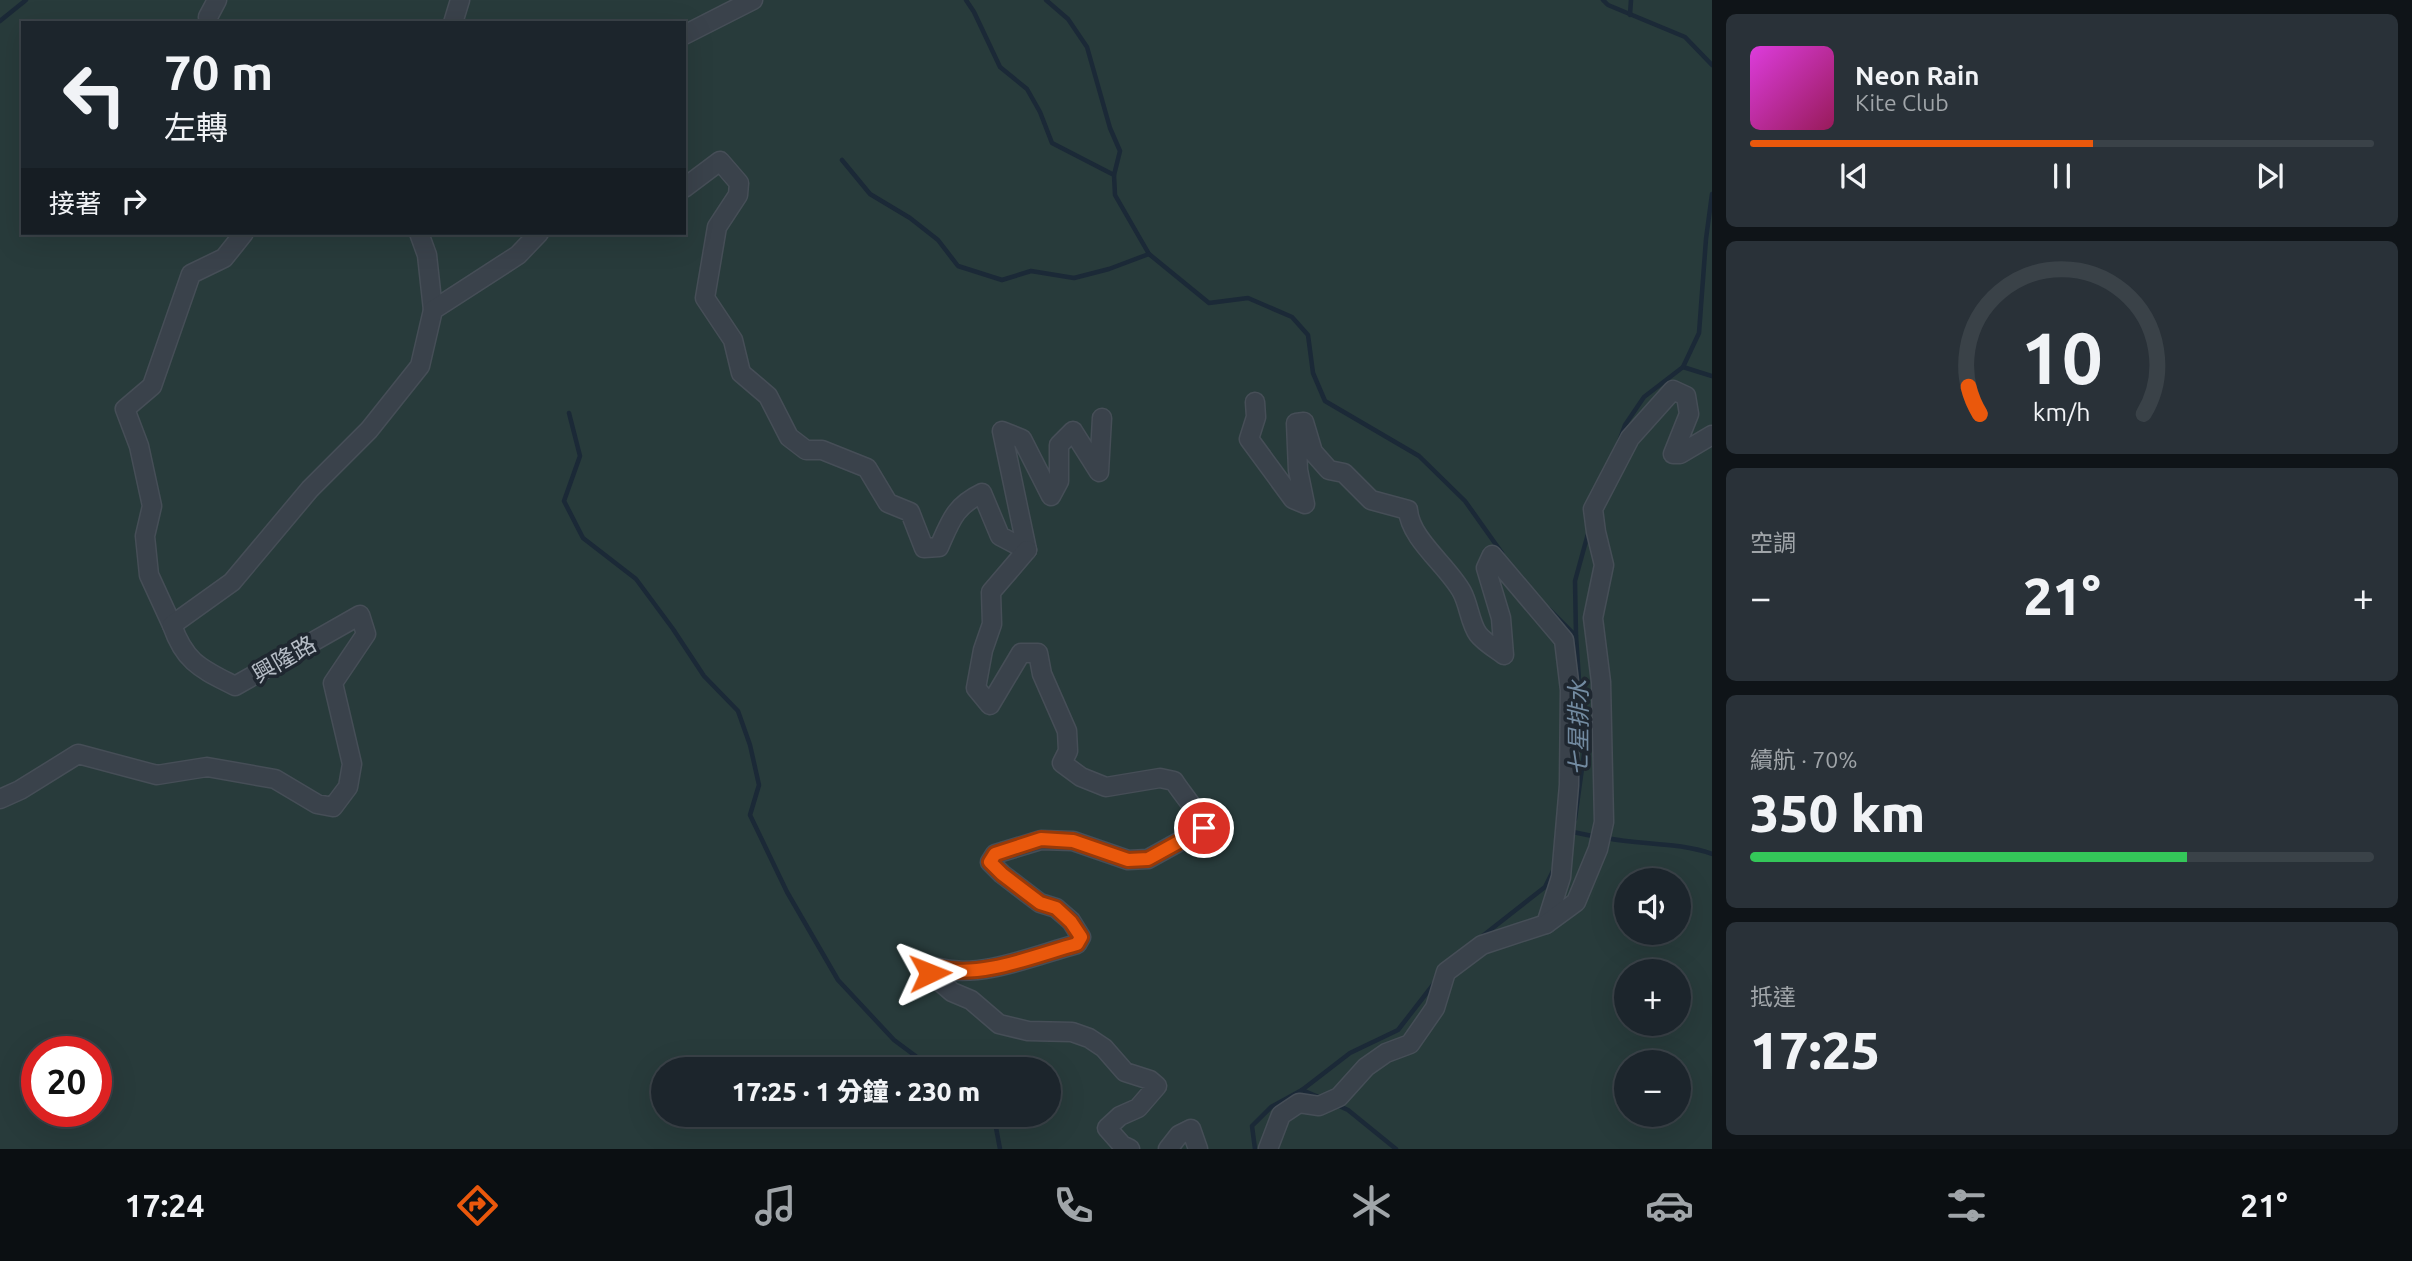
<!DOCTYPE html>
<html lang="zh-TW">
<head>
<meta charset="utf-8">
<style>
  :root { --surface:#1c252c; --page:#293138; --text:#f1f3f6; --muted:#a0a5a9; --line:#3a4248; --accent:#ea580c }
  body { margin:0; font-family:Ubuntu,"Noto Sans TC",sans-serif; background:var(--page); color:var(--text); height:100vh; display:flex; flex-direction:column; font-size:26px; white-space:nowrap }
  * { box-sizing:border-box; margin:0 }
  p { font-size:23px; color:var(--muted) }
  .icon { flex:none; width:38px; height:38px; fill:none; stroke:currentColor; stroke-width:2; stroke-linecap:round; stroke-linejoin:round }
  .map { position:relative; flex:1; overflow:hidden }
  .side { display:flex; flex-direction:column; gap:14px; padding:14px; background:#0f1418; width:700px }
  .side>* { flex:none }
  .guide { position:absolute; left:21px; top:21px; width:665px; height:214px; border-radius:0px; box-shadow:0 7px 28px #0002,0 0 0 2px var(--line); background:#1c252c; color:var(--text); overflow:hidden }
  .fabs { position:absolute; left:1614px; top:868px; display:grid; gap:14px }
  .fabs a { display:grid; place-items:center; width:77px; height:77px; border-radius:50%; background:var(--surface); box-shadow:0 7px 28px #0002,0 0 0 2px var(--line); font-size:35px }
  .speed { position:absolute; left:21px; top:1036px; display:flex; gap:14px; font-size:35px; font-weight:700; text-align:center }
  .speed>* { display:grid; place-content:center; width:91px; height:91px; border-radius:50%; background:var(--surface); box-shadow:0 7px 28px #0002,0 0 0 2px var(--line); line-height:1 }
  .speed .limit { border:10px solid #d22; background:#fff; color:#111 }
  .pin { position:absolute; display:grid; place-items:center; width:60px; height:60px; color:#fff; margin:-30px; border:4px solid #fff; border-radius:50%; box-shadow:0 2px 7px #0007 }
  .me { position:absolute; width:77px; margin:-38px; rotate:88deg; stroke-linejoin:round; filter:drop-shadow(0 0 5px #0008) }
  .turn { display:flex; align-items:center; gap:24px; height:147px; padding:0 28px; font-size:32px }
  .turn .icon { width:91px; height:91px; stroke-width:2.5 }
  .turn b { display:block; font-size:49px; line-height:60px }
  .then { display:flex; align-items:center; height:66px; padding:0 28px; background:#0003; gap:14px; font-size:26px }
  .big { font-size:52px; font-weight:800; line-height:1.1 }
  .side .tile { flex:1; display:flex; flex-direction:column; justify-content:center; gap:10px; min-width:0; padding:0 24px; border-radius:10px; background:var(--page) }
  .side .dial { align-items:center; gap:0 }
  .dial svg { height:182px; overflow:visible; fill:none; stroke:var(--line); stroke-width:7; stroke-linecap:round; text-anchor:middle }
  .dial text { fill:var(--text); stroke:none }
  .song { display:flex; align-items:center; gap:21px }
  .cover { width:84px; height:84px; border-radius:10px; background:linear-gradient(135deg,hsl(300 70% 55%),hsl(330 70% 35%)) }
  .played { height:7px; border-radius:4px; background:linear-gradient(90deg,var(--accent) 55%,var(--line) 55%) }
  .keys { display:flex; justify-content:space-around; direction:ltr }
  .heat { display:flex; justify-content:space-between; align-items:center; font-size:38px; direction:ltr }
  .charge { height:10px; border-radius:5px; background:linear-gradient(90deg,#34c759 70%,var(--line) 0) }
  .trip { position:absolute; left:651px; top:1057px; width:410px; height:70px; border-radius:35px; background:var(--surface); box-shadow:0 7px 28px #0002,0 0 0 2px var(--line); font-weight:800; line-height:70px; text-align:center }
  .menu { display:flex; height:112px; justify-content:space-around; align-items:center; background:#0b0f12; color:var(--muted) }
  .menu .icon { width:49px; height:49px }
  .menu .selected { color:var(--accent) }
  .menu b { font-size:32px; color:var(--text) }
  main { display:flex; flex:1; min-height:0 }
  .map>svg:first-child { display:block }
  .green { fill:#283b3b; fill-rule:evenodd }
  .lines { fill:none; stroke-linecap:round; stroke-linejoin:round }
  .stream { stroke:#1b2937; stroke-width:4.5 }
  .minor-casing { stroke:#464e57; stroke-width:21 }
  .minor { stroke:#3a424b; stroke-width:18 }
  .route-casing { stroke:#983908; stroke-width:18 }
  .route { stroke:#ea580c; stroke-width:12 }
  .labels { text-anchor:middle; stroke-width:7; stroke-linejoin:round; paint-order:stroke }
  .street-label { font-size:23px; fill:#b6bdc6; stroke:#1f2730 }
  .water-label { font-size:24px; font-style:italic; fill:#738ba1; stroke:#1f2730 }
</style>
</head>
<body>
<main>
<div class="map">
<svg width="1712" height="1149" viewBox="0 0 1712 1149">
  <rect width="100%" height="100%" fill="#26313a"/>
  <path class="green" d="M0 0H1712V1149H0ZM23 23H684V233H23ZM1626 880H1678V933H1626ZM1626 971H1678V1024H1626ZM37 1052H96V1111H37ZM1626 1062H1678V1115H1626ZM663 1069H1048V1115H663Z"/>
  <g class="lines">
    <g class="stream">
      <path d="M966 0 974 12 1000 67 1027 89 1040 112 1052 143 1114 175 1115 195 1149 254 1209 303 1248 298 1292 317 1308 335 1313 373 1325 401 1419 456 1465 501 1502 553"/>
      <path d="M1046 0 1068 19 1087 47 1110 128 1120 151 1114 175"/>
      <path d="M1603 0 1608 5 1685 37 1712 65"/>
      <path d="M1630 15 1631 0"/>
      <path d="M0 21 26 0"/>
      <path d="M842 160 870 194 910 218 938 240 958 266 1002 280 1031 271 1074 278 1109 269 1149 254"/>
      <path d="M1683 367 1712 376"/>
      <path d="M569 413 580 456 564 501 583 538 636 579 673 629 704 676 738 711 750 745 759 785 750 815 787 892 838 980 894 1040 933 1069"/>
      <path d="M1619 442 1625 425 1644 397 1683 367 1699 333 1706 239 1712 194"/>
      <path d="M1550 610 1576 636"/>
      <path d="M1575 819 1584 754 1576 636 1575 581 1589 530"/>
      <path d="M1573 832 1597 837"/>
      <path d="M1606 838C1641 845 1679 842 1712 854"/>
      <path d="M1480 938 1545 887 1554 869"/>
      <path d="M1302 1090 1321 1098"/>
      <path d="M1335 1104 1348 1110 1396 1149"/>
      <path d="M991 1115 994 1117 1000 1149"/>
      <path d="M1255 1149 1252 1126 1271 1107 1302 1090 1350 1053 1398 1030 1436 981"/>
    </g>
    <defs>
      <g id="minor">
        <path d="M209 23 208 17 217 0"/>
        <path d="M453 23 460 0"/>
        <path d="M684 35 753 0"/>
        <path d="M684 188 720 161 739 183 738 195 717 227 705 298 733 340 741 373 768 396 789 437 806 450H822L867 468 888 503 910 512 924 548 939 547C951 520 955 506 982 493L1000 536 1027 550 1002 431 1022 439 1051 496 1059 481V445L1073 431 1099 472 1102 418"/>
        <path d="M419 233 427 255 433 310"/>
        <path d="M1255 402 1256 417 1249 439 1293 499 1305 504 1298 470 1296 423 1304 422 1313 452 1329 470 1344 473 1371 500 1408 510C1410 539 1448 566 1462 592 1469 605 1470 623 1478 634 1484 642 1496 649 1504 655L1501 618 1486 568 1492 555 1564 640 1570 690 1569 785 1561 877 1546 924"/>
        <path d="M1027 550 991 592 992 624 983 650 976 688 990 705 1021 653H1038L1042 674 1067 731 1068 751 1062 763 1081 777 1106 787 1160 778 1174 781C1182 794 1202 816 1204 828L1148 859 1128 860 1073 841 1041 840 995 854 990 862 1002 874 1040 903 1056 908 1071 921 1081 937 1077 944C1036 955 981 979 939 968L930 973 952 992 971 1000 999 1024 1028 1031 1072 1032 1089 1038 1104 1048 1125 1072 1150 1080 1157 1086 1138 1108 1120 1116 1107 1128 1122 1145 1130 1149"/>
        <path d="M172 625 149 575 145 536 152 506 139 446 125 409 152 386 191 274 224 258 244 233"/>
        <path d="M0 799 20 790 78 754 157 775 207 767 275 779 317 804 333 807 348 787 352 764 333 683 366 634 360 615 235 686C202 669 185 663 172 625L232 582 310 489 369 430 420 366 433 310 518 255 539 233"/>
        <path d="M1168 1149 1179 1135 1191 1129 1198 1149"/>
        <path d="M1268 1149 1281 1115 1299 1103 1319 1106 1339 1097 1366 1067 1386 1053 1410 1044 1435 1008 1446 972 1482 945 1546 924 1576 902 1598 849 1604 822 1601 682 1593 618 1604 565 1596 532 1593 509 1630 438 1673 390 1686 396 1689 414 1673 454H1680L1712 435"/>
      </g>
    </defs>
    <use href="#minor" class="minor-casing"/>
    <use href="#minor" class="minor"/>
  </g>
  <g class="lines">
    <defs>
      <path id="route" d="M930 973 939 968C981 979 1036 955 1077 944L1081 937 1071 922 1056 908 1040 903 1002 874 990 862 995 854 1041 839 1073 841 1128 860 1148 859 1204 828"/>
    </defs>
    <use href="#route" class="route-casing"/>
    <use href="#route" class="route"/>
  </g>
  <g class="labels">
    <g class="street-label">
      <text transform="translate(284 659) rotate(-30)" y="8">興隆路</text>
    </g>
    <g class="water-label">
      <text transform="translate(1579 728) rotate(-90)" y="8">七星排水</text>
    </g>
  </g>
</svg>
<div class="fabs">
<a><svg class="icon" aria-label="sound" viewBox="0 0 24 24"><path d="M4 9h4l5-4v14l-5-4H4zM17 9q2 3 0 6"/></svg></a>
<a>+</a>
<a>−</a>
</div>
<div class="speed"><div class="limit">20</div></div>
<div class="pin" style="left:1204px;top:828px;background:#d93025"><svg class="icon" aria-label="arrive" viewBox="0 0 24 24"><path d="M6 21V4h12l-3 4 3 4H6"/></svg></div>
<svg class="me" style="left:930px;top:973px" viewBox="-20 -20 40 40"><path d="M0-17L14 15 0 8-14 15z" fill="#ea580c" stroke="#fff" stroke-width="4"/></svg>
<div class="trip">17:25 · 1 分鐘 · 230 m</div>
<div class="guide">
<div class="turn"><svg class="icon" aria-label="left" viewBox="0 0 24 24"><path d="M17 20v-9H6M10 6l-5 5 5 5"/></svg><div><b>70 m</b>左轉</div></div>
<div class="then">接著<svg class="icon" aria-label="right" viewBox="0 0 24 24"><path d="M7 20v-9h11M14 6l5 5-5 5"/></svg></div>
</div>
</div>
<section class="side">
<div class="tile">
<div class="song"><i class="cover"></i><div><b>Neon Rain</b><p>Kite Club</p></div></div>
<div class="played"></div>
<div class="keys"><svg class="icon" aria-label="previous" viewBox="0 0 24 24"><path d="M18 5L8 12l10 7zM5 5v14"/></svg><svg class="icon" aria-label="pause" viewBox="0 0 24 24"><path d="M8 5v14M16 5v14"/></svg><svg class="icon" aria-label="next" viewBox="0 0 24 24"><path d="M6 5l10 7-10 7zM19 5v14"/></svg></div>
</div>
<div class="tile dial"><svg viewBox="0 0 100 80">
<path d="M14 69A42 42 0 1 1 86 69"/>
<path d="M14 69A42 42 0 0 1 9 57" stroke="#ea580c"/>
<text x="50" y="56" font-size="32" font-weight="700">10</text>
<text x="50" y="72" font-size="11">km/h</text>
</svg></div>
<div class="tile"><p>空調</p>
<div class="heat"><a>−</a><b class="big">21°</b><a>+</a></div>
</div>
<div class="tile"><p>續航 · 70%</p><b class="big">350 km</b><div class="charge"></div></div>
<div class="tile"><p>抵達</p><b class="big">17:25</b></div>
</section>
</main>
<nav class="menu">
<b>17:24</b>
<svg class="icon selected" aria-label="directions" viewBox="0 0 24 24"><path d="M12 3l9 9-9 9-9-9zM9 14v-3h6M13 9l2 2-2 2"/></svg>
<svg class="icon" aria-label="music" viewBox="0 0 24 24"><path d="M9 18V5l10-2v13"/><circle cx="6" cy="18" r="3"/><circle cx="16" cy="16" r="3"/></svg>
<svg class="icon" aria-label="phone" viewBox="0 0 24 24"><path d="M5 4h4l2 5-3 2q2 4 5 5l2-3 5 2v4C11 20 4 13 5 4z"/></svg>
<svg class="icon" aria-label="climate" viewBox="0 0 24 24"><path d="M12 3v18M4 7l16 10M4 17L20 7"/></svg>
<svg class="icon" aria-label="car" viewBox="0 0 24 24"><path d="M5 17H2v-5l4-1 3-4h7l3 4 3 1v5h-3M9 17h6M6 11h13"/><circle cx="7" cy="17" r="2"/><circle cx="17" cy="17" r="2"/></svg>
<svg class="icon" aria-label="filters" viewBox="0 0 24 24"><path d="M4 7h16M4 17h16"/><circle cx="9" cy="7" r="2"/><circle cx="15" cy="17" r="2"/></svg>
<b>21°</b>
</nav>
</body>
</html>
